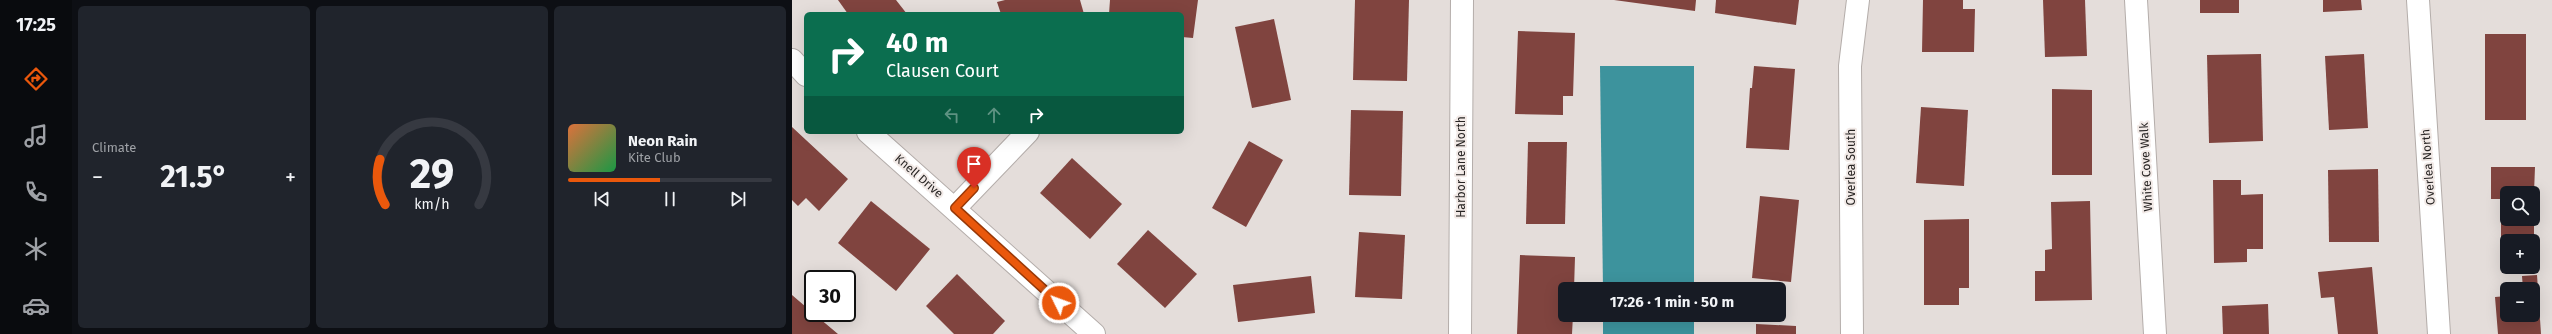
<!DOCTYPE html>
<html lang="en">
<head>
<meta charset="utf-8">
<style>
  :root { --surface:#171b24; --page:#20242c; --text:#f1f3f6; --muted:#9ea1a6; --line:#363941; --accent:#ea580c }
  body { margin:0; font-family:"Fira Sans",sans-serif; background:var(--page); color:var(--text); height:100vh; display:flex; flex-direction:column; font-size:15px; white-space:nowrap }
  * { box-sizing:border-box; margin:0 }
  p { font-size:13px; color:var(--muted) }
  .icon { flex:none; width:22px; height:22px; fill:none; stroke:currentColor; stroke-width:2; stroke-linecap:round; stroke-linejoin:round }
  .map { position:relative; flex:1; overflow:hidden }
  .sheet { display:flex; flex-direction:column; gap:6px; padding:6px; background:#0d0f14; width:720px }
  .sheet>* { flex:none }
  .hud { position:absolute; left:12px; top:12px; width:380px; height:122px; border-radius:6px; box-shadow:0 4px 16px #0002; background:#0b6e4f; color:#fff; overflow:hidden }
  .controls { position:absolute; left:1708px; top:186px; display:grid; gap:8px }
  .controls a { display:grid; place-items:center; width:40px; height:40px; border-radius:6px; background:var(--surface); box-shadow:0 4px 16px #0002; font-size:20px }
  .speed { position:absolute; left:12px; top:270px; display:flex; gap:8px; font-size:20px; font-weight:700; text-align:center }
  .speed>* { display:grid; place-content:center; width:52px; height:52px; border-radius:50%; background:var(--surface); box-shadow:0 4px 16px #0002; line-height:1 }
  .speed .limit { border:2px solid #111; border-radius:6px; background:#fff; color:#111 }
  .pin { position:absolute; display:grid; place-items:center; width:34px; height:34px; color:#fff; margin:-41px -17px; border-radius:50% 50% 50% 0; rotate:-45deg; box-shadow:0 0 4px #0007 }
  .pin .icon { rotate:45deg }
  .me { position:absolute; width:44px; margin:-22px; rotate:312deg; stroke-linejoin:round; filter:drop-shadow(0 0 3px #0008) }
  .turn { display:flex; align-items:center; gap:14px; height:84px; padding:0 16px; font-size:18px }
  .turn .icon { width:52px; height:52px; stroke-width:2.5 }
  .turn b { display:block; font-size:28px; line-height:34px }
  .lanes { display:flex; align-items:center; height:38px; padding:0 16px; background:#0003; justify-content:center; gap:20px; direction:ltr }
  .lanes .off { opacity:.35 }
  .big { font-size:30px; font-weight:700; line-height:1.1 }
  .sheet .widget { flex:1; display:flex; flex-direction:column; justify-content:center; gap:6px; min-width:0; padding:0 14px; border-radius:6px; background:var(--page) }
  .sheet .dial { align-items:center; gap:0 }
  .dial svg { height:104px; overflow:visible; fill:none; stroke:var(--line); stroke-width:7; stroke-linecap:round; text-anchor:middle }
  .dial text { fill:var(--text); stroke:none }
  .song { display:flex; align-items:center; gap:12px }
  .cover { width:48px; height:48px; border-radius:6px; background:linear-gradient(135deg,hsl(20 70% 55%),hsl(140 70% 35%)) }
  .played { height:4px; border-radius:2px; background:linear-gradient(90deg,var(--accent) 45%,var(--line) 45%) }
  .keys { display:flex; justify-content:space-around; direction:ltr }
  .heat { display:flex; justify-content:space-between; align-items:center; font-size:22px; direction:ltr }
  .sheet .tiles { flex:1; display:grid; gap:6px; grid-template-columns:repeat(3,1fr) }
  .trip { position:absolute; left:766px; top:282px; width:228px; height:40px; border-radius:6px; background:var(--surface); box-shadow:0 4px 16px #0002; font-weight:700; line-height:40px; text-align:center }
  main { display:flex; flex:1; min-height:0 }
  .tab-bar { display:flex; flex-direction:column; width:72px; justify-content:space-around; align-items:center; background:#090b0e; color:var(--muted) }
  .tab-bar .icon { width:28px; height:28px }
  .tab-bar .current { color:var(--accent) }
  .tab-bar b { font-size:18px; color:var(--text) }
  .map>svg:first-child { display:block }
  .water { fill:#3d939d }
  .building { fill:#80443f }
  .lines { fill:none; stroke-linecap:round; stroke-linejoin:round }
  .street-casing { stroke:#b4adaa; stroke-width:24 }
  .street { stroke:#fff; stroke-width:22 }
  .route-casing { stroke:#983908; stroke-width:10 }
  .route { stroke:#ea580c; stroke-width:7 }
  .labels { text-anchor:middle; stroke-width:4; stroke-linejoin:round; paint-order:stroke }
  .street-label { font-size:12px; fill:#272423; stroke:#f2eae7 }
</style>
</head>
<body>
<main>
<nav class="tab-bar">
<b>17:25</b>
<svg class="icon current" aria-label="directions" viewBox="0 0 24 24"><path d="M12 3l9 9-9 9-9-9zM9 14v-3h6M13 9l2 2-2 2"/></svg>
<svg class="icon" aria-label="music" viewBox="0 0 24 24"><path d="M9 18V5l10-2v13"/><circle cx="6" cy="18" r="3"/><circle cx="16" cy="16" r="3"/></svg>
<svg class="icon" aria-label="phone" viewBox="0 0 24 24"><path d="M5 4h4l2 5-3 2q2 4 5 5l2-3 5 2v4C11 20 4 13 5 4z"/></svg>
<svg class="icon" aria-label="climate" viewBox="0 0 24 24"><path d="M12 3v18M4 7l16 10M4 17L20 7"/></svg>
<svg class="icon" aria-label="car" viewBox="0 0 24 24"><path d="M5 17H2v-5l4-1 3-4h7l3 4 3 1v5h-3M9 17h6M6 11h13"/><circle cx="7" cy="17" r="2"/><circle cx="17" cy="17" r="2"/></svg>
</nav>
<section class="sheet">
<div class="tiles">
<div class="widget"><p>Climate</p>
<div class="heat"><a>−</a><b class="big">21.5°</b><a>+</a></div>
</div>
<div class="widget dial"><svg viewBox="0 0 100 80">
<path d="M14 69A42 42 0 1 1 86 69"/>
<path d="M14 69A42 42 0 0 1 10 34" stroke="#ea580c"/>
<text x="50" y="56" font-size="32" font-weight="700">29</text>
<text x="50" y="72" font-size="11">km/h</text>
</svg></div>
<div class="widget">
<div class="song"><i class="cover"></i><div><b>Neon Rain</b><p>Kite Club</p></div></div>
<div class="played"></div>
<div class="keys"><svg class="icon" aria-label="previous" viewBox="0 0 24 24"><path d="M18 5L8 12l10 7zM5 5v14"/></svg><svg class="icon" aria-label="pause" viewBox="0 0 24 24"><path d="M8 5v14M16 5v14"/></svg><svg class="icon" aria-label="next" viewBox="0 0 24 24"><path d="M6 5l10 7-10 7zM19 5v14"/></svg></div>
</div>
</div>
</section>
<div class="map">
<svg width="1760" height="334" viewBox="0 0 1760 334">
  <rect width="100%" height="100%" fill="#e4ddda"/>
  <g class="water">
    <path d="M808 66H902V289H811Z"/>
    <rect x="811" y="315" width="91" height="19"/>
  </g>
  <g class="building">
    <path d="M46 0H104L115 14H56Z"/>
    <path d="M213 0H288L292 14H209L205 2Z"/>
    <path d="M318 0H406L401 38 390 37V14H317Z"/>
    <path d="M563 0H617L615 81 561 80Z"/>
    <path d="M822 0H904L903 11Z"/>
    <path d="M924 0H1007L1004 25 923 13Z"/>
    <path d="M1131 0H1171V9H1183L1182 52H1130Z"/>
    <path d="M1251 0H1293L1295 56 1253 57Z"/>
    <rect x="1408" y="0" width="39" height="13"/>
    <path d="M1531 0H1569L1570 10 1531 12Z"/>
    <path d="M482 19 499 100 460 108 443 27Z"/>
    <path d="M726 31 783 33 781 96H771V115L723 114Z"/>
    <rect x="1693" y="34" width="41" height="86"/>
    <path d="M1469 54 1471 141 1417 143 1415 55Z"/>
    <path d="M1572 54 1576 128 1537 130 1533 56Z"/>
    <path d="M962 66 1003 69 997 150 954 148 958 88H960Z"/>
    <path d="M1260 89 1300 90V175H1260Z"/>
    <path d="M1129 107 1176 110 1172 186 1124 183Z"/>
    <path d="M559 110 611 111 609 196 557 195Z"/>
    <path d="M0 127 56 179 27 211 14 198 6 206 0 200Z"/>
    <path d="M457 141 491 160 454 227 420 208Z"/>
    <path d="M736 142H775L773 224H734Z"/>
    <path d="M280 158 330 204 298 239 248 193Z"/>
    <path d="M1699 167H1743L1742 193H1715V219H1742V241H1715V246H1709V199H1699Z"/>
    <path d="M1586 169 1587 242H1537L1536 170Z"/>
    <path d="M1421 180H1449V195L1471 194V249H1455V262L1422 263Z"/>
    <path d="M968 196 1007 200 999 282 960 278Z"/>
    <path d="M79 201 138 249 104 291 46 243Z"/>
    <path d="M1298 201 1300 300 1243 301V271H1253V250L1260 249 1259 202Z"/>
    <path d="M1177 219V288H1167V305H1132V220Z"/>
    <path d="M356 230 405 274 373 308 325 264Z"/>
    <path d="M567 232 613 235 610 299 563 297Z"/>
    <path d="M728 255 783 257 782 289H773V315H781L780 334H725Z"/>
    <path d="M1580 267 1586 334H1546L1542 297 1529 298 1526 272Z"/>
    <path d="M165 274 213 321 201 334H162L134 306Z"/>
    <path d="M1745 275 1749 334H1706L1703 297 1715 296V315H1741V289H1731L1730 276Z"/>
    <path d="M519 276 523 313 446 322 441 285Z"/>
    <path d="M0 295 21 313 46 334H0Z"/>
    <path d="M1476 304 1477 334H1431L1430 306Z"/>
    <path d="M964 324 1004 326V334H964Z"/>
  </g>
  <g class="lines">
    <defs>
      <g id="street">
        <path d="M1344 0 1363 334"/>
        <path d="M1626 0 1647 334"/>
        <path d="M0 60 14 75"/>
        <path d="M76 132 302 334"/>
        <path d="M163 208 236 132"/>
        <path d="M668 334 670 0"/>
        <path d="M1060 334 1058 66 1066 0"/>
      </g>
    </defs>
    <use href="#street" class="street-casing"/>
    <use href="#street" class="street"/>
  </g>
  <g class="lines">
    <defs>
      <path id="route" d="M182 188 163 208 267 303"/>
    </defs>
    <use href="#route" class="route-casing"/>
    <use href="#route" class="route"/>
  </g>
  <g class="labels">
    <g class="street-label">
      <text transform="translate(669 167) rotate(-90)" y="4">Harbor Lane North</text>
      <text transform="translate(1059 167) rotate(-90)" y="4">Overlea South</text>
      <text transform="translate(1354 167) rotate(-93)" y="4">White Cove Walk</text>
      <text transform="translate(1636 167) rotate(-94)" y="4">Overlea North</text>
      <text transform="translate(127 176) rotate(41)" y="4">Knell Drive</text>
    </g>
  </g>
</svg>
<div class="controls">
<a><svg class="icon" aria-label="search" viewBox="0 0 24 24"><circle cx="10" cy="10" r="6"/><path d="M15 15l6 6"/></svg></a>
<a>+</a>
<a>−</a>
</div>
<div class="speed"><div class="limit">30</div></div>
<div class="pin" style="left:182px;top:188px;background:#d93025"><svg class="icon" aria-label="arrive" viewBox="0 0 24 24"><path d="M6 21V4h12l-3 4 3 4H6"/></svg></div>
<svg class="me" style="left:267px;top:303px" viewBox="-20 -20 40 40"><circle r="17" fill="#ea580c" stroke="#fff" stroke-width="3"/><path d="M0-11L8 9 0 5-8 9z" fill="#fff"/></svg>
<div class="trip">17:26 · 1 min · 50 m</div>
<div class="hud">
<div class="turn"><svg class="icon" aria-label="right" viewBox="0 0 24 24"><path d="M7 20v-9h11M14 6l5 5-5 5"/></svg><div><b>40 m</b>Clausen Court</div></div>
<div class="lanes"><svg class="icon off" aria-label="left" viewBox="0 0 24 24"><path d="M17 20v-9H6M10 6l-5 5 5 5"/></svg><svg class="icon off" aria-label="ahead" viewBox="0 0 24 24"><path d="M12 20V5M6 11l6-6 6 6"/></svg><svg class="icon" aria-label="right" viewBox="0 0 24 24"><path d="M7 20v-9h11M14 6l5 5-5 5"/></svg></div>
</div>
</div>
</main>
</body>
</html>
